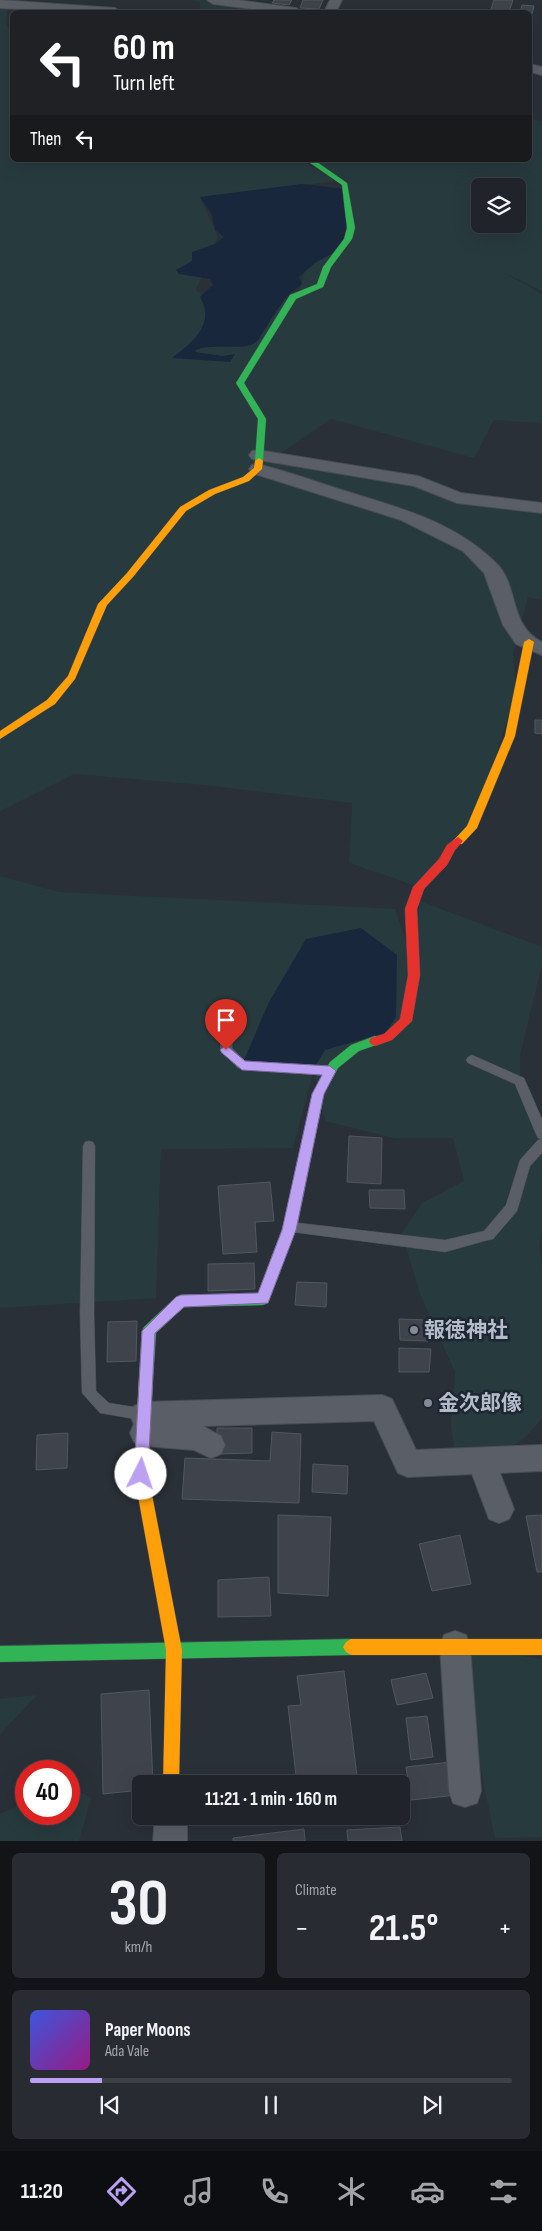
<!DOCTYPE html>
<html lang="en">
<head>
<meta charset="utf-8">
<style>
  :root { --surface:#20242a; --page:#282c32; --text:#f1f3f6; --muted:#a2a4a8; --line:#3d4147; --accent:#bca0f2 }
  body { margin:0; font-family:"Sofia Sans Condensed","Noto Sans JP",sans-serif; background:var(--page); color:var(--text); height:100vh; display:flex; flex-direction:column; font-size:19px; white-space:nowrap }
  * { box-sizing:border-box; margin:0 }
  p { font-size:16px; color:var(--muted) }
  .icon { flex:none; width:28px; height:28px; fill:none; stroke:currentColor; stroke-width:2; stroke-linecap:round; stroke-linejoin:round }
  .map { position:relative; height:1841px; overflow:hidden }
  .sheet { display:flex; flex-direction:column; gap:12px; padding:12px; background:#121417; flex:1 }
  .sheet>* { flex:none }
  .hud { position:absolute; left:10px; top:10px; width:522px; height:152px; border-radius:8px; box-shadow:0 5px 20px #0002,0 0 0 1px var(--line); background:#202124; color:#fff; overflow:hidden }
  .tools { position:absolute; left:471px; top:178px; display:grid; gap:10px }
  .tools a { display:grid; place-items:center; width:55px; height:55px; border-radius:8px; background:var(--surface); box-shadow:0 5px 20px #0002,0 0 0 1px var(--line); font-size:25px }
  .speed { position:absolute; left:15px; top:1760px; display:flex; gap:10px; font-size:25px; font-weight:700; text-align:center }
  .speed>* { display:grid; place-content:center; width:65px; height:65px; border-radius:50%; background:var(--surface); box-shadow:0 5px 20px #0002,0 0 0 1px var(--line); line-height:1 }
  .speed .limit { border:8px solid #d22; background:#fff; color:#111 }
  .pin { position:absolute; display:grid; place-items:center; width:42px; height:42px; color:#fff; margin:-51px -21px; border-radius:50% 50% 50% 0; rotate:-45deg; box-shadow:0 0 5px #0007 }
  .pin .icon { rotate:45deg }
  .me { position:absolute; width:55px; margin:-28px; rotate:4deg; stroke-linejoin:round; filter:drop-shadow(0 0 4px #0008) }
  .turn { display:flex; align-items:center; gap:18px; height:105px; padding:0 20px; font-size:22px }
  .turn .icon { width:65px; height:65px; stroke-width:2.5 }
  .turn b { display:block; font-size:35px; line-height:42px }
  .then { display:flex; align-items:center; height:48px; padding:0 20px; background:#0003; gap:10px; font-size:19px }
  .big { font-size:38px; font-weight:700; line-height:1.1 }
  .sheet .card { flex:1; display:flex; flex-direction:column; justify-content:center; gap:8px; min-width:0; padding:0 18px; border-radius:8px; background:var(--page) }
  .sheet .dial { align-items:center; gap:0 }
  .dial b { font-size:65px; line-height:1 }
  .song { display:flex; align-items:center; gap:15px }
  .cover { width:60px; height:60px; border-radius:8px; background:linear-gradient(135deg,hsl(230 70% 55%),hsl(310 70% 35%)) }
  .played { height:5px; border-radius:2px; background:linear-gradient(90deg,var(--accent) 15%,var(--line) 15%) }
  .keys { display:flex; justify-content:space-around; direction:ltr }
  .heat { display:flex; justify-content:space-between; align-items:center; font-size:28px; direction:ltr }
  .sheet .tiles { flex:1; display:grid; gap:12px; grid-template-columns:1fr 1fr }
  .card:last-child { grid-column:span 2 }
  .trip { position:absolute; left:132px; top:1775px; width:278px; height:50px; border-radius:8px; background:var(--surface); box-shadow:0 5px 20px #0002,0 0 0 1px var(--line); font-weight:700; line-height:50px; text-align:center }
  .tabs { display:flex; height:80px; justify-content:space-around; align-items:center; background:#0d0e11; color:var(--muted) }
  .tabs .icon { width:35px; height:35px }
  .tabs .active { color:var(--accent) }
  .tabs b { font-size:22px; color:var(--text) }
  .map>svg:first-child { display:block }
  .green { fill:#273a3e; fill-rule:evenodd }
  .water { fill:#19273c }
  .building { fill:#3f444c; stroke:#52575f }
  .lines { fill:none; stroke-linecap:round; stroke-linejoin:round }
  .lane-casing { stroke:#484c55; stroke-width:1 }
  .street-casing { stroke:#484c55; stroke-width:2 }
  .fast-casing { stroke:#484c55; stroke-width:1 }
  .slow-casing { stroke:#484c55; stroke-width:1 }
  .jam-casing { stroke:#484c55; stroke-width:1 }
  .lane { fill:#5a5e66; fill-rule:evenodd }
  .street { fill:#5a5e66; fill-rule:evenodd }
  .fast { fill:#30b455; fill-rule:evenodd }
  .slow { fill:#ff9f0a; fill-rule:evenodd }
  .jam { fill:#e5322d; fill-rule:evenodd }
  .route { fill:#bca0f2; stroke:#7a689d }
  .poi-dot { fill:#848b96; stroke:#1d2633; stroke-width:2 }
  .labels { text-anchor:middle; stroke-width:5; stroke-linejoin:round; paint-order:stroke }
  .near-poi-label { font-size:21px; font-weight:bold; fill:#b4bcc9; stroke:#1d2633; text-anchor:start }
</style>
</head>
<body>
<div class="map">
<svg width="542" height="1841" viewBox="0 0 542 1841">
  <rect width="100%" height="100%" fill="#2a3038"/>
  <g class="green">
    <path d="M0 0 13 5 7 11 6 25 12 32V160H301L337 181 200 197 218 237 196 290 212 302 299 292 306 267 348 182 313 160H530V118L542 122V291L505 273 542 294V423L494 420 474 458 331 419 275 457 418 481 467 499 542 504V600L528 597 513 654 516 693 472 828 419 887 349 863 352 803 214 786 74 774 0 811ZM480 186H518V224H480Z"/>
    <path d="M193 0H203L296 12H200V2Z"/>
    <path d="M0 876 59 892 395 909 413 962 420 901 542 947V965L520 1055V1081L542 1119V1230L539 1247 542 1266V1418C536 1426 523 1442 513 1445 495 1452 472 1450 454 1447L451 1426 455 1372 420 1294 402 1233 422 1203 464 1181 453 1138H394L325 1121 314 1069 293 1148 161 1149 156 1298 0 1308Z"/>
    <path d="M455 1646 542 1659V1837L495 1838Z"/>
    <path d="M37 1695 3 1731 0 1735V1699Z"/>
    <path d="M69 1786 91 1798 79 1841H0V1814L26 1802V1814H69Z"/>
  </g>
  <g class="water">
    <path d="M302 184 346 189 349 232 333 253 315 263 299 277 302 284C285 295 276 312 265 329 262 332 260 339 256 342 244 352 214 342 196 350L195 352 222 356 235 354 230 362 172 358C192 343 216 324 200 297L213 285 210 279 179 274 176 270 192 261V252L215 244 224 237 215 230 212 215 200 197Z"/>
    <path d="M361 928 397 955 396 1017 385 1033 325 1050 314 1068 244 1060 269 1002 306 939Z"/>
  </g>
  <g class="building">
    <path d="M274 0H292L289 5 272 3Z"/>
    <path d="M303 0H323L319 9 300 8Z"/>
    <path d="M494 0H513L509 12H490Z"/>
    <path d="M522 5 534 6 532 14 520 12Z"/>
    <path d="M535 720H542V734L535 733Z"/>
    <path d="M349 1136 382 1138 381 1184 347 1182Z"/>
    <path d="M270 1182 274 1221 255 1222 257 1252 223 1254 218 1186Z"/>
    <path d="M369 1190H404L405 1209 370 1208Z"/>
    <path d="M254 1263 255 1289 208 1291V1264Z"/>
    <path d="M297 1282 327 1283 326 1307 295 1305Z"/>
    <path d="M399 1319 427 1320 428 1341 400 1340Z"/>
    <path d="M137 1321 136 1361 107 1362 108 1322Z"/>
    <path d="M399 1348 431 1349 429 1372H399Z"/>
    <path d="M217 1428H252V1453L217 1454Z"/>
    <path d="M272 1432 301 1434 299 1503 182 1499 185 1458 270 1461Z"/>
    <path d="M68 1433 67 1468 36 1470 37 1435Z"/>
    <path d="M313 1464 348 1466 347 1494 312 1492Z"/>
    <path d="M278 1515 331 1517 328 1596 278 1593Z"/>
    <path d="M542 1515V1572H537L526 1516Z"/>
    <path d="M460 1535 471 1584 432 1591 419 1544Z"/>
    <path d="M269 1577 271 1616 218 1617V1580Z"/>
    <path d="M344 1671 358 1784H297L288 1706 301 1705 297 1676Z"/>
    <path d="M426 1673 433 1698 397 1705 391 1680Z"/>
    <path d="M149 1690 153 1784H141V1790L103 1794 101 1694Z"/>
    <path d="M427 1716 433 1757 411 1760 406 1718Z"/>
    <path d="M451 1762 457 1795 411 1800 406 1767Z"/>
    <path d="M400 1827 402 1841H348L347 1830Z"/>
    <path d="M304 1829 305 1841H233V1838Z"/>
  </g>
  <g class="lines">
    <defs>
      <g id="lane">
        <path d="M227 1024 231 1026 233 1029 232 1048 245 1061 330 1066 334 1068 336 1071 334 1074 330 1076 238 1068 220 1050 223 1026Z"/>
        <path d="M472 1055 524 1078 542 1119V1153L530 1166 517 1211 493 1239 488 1240 445 1252 285 1231 283 1227 285 1223 290 1222 445 1240 484 1231 506 1205 520 1160 538 1140 542 1139 538 1138 536 1134 515 1084 468 1063 466 1060 468 1057Z"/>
        <path d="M89 1141 93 1142 95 1146 94 1314 96 1391 109 1403 146 1409 148 1414 146 1419 141 1420 100 1413 82 1393 80 1314 83 1146 85 1142Z"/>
      </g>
      <g id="street">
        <path d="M0 0 115 8 121 12H71L0 8Z"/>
        <path d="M207 0H237L296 8 302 12H275L213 4Z"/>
        <path d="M330 0H342L336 12H324Z"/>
        <path d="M530 64 542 67V75L530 72Z"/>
        <path d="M258 450 418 476 461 493 542 503V513L457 503 414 486 252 459 249 455 252 451Z"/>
        <path d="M258 464C286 471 314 481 342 490 399 508 455 521 498 565 519 588 509 626 542 642V655L516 644 503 625 484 573 463 551 401 520 252 473 249 469 252 465Z"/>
        <path d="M382 1395 392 1399 416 1450 542 1445V1471L500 1473 514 1509 509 1519 499 1523 489 1519 472 1474 408 1477 398 1473 374 1421 203 1426 221 1436 225 1445 221 1454 211 1458 194 1450 144 1446 134 1442 130 1433 134 1424 130 1415 134 1406 144 1402Z"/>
        <path d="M455 1631 466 1635 470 1646 481 1791 477 1803 465 1807 453 1803 449 1791 440 1646 444 1635Z"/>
        <path d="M155 1816H187V1841H153Z"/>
      </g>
      <g id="fast">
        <path d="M306 160H314L347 183 355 228 352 239 331 267 323 287 296 299 244 383 266 419 263 461 259 464 255 461 258 419 236 383 290 295 317 284 323 267 344 239 347 228 342 185Z"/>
        <path d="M375 1036 379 1038 381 1041 379 1044 359 1051 338 1068 324 1094 297 1227 268 1303 263 1305 184 1307 156 1333 153 1378 151 1382 146 1384 141 1382 139 1378 142 1331 144 1327 176 1297 181 1295 258 1293 283 1227 312 1094 330 1062 351 1045Z"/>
        <path d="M351 1639 356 1642 359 1647 356 1652 351 1655 0 1662V1646Z"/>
      </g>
      <g id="slow">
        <path d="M259 458 263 461 262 469 249 481 215 494 186 511 133 577 107 605 75 679 55 704 0 739V731L47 700 68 676 98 604 127 573 180 507 209 490 243 477 254 468 255 461Z"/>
        <path d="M529 639 534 642 515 736 477 828 462 844H454L453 841 467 826 505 736 524 642Z"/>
        <path d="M146 1372 151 1374 153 1378 148 1474 182 1650 179 1784H163L166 1650 134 1474 139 1378 141 1374Z"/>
        <path d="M351 1639H542V1655H351L346 1652 343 1647 346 1642Z"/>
      </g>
      <path id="jam" d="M458 837 463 841 455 850 447 865 424 889 417 909 420 975 412 1021 392 1040 375 1046 371 1044 369 1041 371 1038 384 1034 400 1019 408 975 405 909 413 887 439 859 447 845Z"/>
    </defs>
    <use href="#lane" class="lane-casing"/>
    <use href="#street" class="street-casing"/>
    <use href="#fast" class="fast-casing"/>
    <use href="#slow" class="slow-casing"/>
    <use href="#jam" class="jam-casing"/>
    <use href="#lane" class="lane"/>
    <use href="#street" class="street"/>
    <use href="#fast" class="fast"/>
    <use href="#slow" class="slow"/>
    <use href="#jam" class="jam"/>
  </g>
  <path class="route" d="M226 1045 245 1061 330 1066 336 1071 324 1094 296 1230 268 1303 184 1307 155 1333 148 1474 146 1479 141 1481 136 1479 134 1474 142 1331 176 1297 181 1295 258 1293 282 1230 312 1094 322 1075 242 1070 222 1053 220 1050Z"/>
  <g class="poi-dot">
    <circle cx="414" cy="1330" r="5"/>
    <circle cx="428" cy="1403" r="5"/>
  </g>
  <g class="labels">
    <g class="near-poi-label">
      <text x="424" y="1337">報徳神社</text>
      <text x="438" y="1410">金次郎像</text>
    </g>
  </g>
</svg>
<div class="tools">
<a><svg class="icon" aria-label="layers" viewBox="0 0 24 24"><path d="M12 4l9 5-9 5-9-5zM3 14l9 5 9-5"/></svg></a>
</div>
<div class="speed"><div class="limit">40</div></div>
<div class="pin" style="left:226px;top:1050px;background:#d93025"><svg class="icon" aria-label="arrive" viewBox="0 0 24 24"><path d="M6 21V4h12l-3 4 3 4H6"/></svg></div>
<svg class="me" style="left:141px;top:1474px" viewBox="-20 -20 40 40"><circle r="19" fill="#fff"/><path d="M0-13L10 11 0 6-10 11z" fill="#bca0f2"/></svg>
<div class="trip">11:21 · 1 min · 160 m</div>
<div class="hud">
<div class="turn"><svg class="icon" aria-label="left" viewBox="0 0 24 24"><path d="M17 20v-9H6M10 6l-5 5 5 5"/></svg><div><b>60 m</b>Turn left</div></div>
<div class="then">Then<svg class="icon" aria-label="left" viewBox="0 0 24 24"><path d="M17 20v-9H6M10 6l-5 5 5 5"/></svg></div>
</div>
</div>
<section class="sheet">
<div class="tiles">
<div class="card dial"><b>30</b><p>km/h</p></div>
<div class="card"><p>Climate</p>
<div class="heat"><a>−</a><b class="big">21.5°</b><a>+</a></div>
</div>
<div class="card">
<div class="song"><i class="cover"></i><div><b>Paper Moons</b><p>Ada Vale</p></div></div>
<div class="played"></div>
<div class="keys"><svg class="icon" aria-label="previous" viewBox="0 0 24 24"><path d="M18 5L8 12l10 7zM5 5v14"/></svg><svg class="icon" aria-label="pause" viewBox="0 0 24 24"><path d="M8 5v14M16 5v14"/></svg><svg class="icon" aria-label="next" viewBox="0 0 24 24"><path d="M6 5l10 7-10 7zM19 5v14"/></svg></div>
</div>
</div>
</section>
<nav class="tabs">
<b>11:20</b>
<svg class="icon active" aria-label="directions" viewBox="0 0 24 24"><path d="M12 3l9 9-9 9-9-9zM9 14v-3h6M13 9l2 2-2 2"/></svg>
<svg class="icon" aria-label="music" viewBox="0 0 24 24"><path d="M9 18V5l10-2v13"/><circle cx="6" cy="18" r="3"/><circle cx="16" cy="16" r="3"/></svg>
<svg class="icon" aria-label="phone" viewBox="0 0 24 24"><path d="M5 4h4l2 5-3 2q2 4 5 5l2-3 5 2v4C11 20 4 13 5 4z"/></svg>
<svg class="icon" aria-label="climate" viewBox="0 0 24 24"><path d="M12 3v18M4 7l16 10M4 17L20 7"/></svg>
<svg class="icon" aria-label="car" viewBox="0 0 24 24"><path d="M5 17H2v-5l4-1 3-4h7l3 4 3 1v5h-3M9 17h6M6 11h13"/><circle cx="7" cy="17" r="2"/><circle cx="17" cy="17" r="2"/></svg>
<svg class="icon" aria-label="filters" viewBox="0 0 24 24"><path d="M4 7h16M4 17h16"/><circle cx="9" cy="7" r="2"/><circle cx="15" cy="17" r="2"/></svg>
</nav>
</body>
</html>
